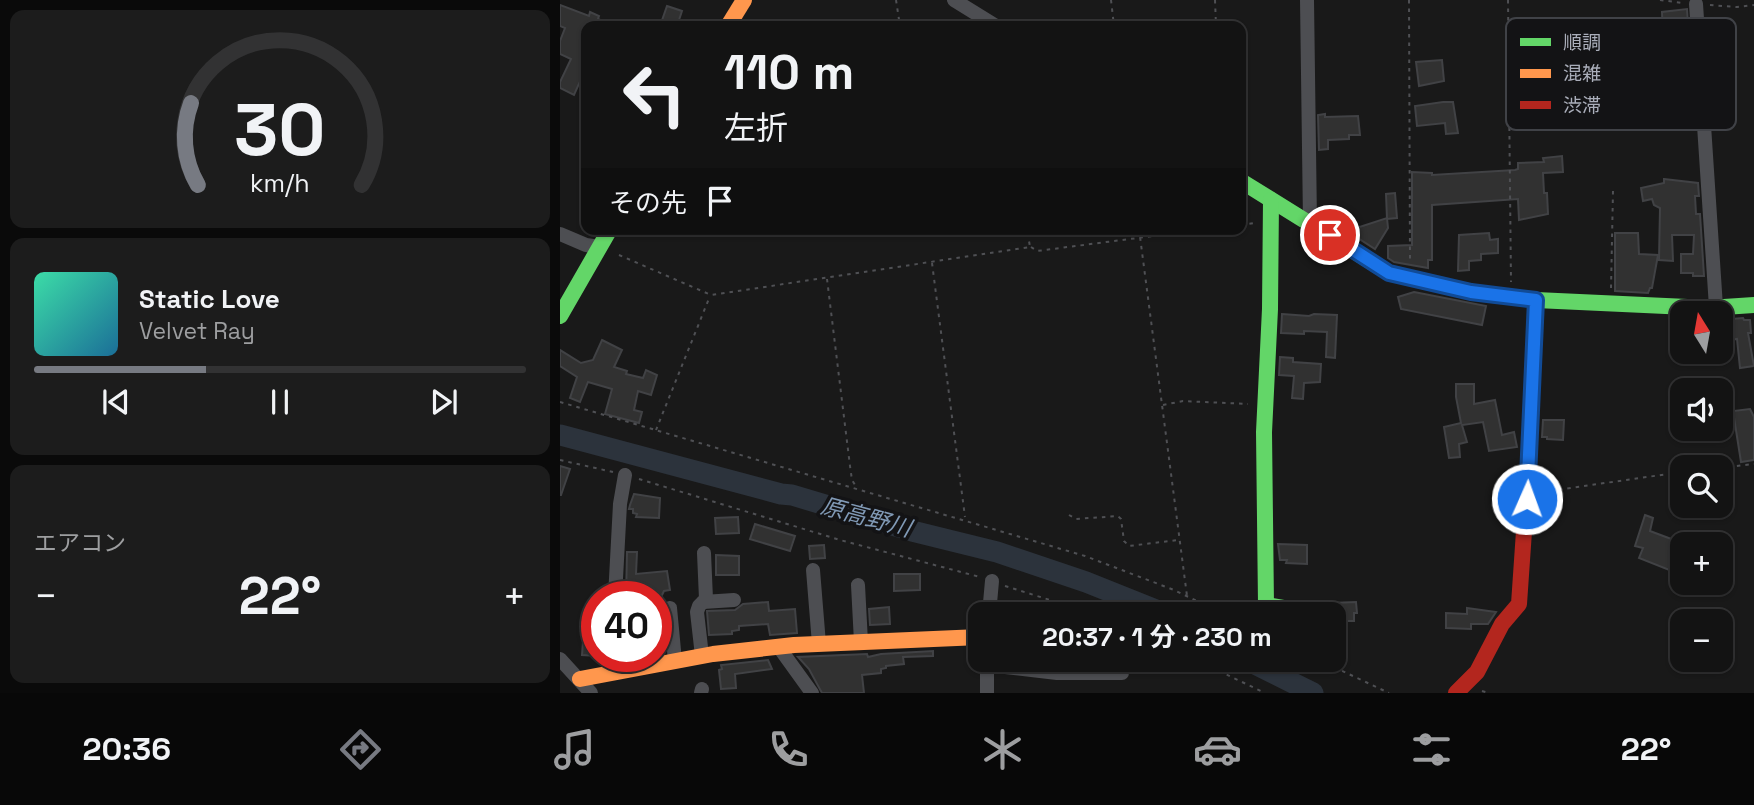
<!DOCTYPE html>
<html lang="ja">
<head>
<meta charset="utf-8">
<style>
  :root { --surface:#131313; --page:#1c1c1c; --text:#f1f3f6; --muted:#9d9ea0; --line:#323233; --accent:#777a82 }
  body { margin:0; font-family:"Space Grotesk","Noto Sans JP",sans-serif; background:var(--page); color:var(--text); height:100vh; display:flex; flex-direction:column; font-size:26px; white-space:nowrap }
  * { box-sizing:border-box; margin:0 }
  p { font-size:23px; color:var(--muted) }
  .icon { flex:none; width:38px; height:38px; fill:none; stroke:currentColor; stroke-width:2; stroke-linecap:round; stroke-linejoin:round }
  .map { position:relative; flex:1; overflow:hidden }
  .details { display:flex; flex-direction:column; gap:10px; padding:10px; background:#0a0a0a; width:560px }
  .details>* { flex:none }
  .banner { position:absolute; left:21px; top:21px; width:665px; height:214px; border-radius:14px; box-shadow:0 2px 5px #0004,0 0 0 2px var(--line); background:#131313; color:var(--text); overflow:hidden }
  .needle { width:46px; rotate:349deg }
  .buttons { position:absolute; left:1110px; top:301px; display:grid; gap:14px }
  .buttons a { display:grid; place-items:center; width:63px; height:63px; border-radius:14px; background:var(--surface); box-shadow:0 2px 5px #0004,0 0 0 2px var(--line); font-size:35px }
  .speed { position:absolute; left:21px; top:581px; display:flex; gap:14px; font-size:35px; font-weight:700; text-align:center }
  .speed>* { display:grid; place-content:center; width:91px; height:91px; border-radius:50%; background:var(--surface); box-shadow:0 2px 5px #0004,0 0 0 2px var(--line); line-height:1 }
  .speed .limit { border:10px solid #d22; background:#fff; color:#111 }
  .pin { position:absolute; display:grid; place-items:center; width:60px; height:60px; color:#fff; margin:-30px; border:4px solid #fff; border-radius:50%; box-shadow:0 2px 7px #0007 }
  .me { position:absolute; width:77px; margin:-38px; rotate:2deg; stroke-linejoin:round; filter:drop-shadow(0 0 5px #0008) }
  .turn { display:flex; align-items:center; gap:24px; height:147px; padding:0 28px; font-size:32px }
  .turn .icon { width:91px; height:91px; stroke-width:2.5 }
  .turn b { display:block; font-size:49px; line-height:60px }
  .then { display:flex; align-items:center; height:66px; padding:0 28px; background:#0003; gap:14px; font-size:26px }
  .big { font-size:52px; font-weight:700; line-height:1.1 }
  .details .card { flex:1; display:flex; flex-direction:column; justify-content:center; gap:10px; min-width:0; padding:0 24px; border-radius:14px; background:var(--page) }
  .details .dial { align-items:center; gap:0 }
  .dial svg { height:182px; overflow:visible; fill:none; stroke:var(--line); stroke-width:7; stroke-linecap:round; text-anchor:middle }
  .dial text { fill:var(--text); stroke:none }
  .song { display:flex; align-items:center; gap:21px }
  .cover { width:84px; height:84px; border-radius:10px; background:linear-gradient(135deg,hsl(160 70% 55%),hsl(200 70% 35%)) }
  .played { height:7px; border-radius:4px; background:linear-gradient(90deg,var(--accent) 35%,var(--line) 35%) }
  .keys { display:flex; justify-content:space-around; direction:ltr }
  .heat { display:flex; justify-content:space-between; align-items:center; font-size:38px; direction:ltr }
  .trip { position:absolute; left:408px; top:602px; width:378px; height:70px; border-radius:14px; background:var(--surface); box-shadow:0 2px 5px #0004,0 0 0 2px var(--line); font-weight:700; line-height:70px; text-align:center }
  .tabs { display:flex; height:112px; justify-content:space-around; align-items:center; background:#080808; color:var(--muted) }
  .tabs .icon { width:49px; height:49px }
  .tabs .active { color:var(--accent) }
  .tabs b { font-size:32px; color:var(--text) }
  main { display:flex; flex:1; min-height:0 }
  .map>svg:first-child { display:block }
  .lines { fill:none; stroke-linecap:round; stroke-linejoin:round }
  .river { stroke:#2c333c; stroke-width:21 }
  .building { fill:#313131; stroke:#414245; stroke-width:2 }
  .path { stroke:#4f5054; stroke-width:2; stroke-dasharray:3.5 5; stroke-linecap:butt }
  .street { stroke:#4d4e52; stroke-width:14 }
  .fast { stroke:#63d668; stroke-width:16 }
  .slow { stroke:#ff974d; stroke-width:16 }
  .jam { stroke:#b3261e; stroke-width:16 }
  .route-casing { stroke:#114b97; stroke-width:18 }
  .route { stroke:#1a73e8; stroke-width:12 }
  .labels { text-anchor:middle; stroke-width:7; stroke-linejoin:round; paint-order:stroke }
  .water-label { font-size:23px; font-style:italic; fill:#819ab6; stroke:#131315 }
  .key { fill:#131315; stroke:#404247; stroke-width:2 }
  .key-label { font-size:19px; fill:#aaaeba }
</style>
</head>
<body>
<main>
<section class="details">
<div class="card dial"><svg viewBox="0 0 100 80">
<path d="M14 69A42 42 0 1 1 86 69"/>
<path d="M14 69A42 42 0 0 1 11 33" stroke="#777a82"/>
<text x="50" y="56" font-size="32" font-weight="700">30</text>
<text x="50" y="72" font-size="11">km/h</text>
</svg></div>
<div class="card">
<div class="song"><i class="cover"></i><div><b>Static Love</b><p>Velvet Ray</p></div></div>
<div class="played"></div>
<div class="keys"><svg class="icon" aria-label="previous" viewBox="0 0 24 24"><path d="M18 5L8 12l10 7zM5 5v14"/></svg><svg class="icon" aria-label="pause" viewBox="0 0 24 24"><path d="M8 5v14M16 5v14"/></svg><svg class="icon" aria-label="next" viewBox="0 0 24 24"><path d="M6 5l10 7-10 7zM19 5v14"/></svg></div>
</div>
<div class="card"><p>エアコン</p>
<div class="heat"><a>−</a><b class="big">22°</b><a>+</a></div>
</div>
</section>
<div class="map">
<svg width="1194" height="693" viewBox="0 0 1194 693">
  <rect width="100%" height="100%" fill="#191919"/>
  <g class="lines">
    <g class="river">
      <path d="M0 435 221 494 232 495 352 531 437 552 526 582 606 614"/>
      <path d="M687 660 753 693"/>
    </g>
  </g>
  <g class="building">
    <path d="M0 5 29 16 30 12 39 16 38 19 54 26H26V68L14 95 0 88V82L11 59 0 54V41L5 28 0 26Z"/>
    <path d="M107 6 122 11 117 26H100Z"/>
    <path d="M1127 9 1128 25 1124 26V29L1114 30 1115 38 1103 39 1102 12Z"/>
    <path d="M882 60 884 81 859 86 856 62Z"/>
    <path d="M883 102H893L898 133 886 134 885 123 857 126 855 106Z"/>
    <path d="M765 114V117L798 116 800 135H789V139L768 140V149L759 150 758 115Z"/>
    <path d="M1002 156 1003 172 983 173 984 193H987L988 214 959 220 958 199 872 205V260H868V268L834 262 828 258V246L852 245V172L872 173V175L955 170 958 169V163L984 162 983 158Z"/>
    <path d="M1104 179 1138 183 1139 196H1135L1136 214H1140L1144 276H1133V273H1121V254H1133L1134 235H1112L1113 261 1099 260 1100 208 1094 205 1092 199 1083 201 1081 188 1104 183Z"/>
    <path d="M835 193 837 218 827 219 826 194Z"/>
    <path d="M827 218 828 228 815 249 787 231Z"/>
    <path d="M929 233 930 240 938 239V253L921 254V260L909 261V270L898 271 899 235Z"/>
    <path d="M1055 233H1078L1079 254 1098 255 1092 288H1090L1088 293 1055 291Z"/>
    <path d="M854 292 926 306 922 325 841 309 838 297Z"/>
    <path d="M722 314 749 316 754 314 777 315 775 358 766 357 767 332 744 331V334L721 333Z"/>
    <path d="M1183 318 1184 320H1190L1191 333H1188L1194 366 1180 368 1177 339 1163 341 1162 334H1160V320Z"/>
    <path d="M42 340 62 350 54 367 67 371 66 374 83 378 86 370 97 375 91 395 78 391 74 410 82 412 79 423 45 414 52 389 28 382 20 402 10 398 17 377 0 366V350L21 363 33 360Z"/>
    <path d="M720 357 733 358V362L761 364 760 382 744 383 743 399 732 398 734 376 719 375Z"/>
    <path d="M896 384H914V404L935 400 942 435 954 432 957 447 929 451 923 422 902 425 907 442 899 444 900 457 889 458 884 427 901 423 896 397Z"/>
    <path d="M1190 409 1194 417V460L1181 462 1173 411Z"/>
    <path d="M983 420H1004L1003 440 987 439V437H982Z"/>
    <path d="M0 466 10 469 1 495H0Z"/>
    <path d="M74 494 100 498 99 518 76 517 77 514 73 513V509H69L70 505Z"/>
    <path d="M1085 515 1093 518 1090 531 1122 543V575L1079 558 1083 548 1075 546Z"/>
    <path d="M178 517 179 533 156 534 155 518Z"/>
    <path d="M195 524 235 536 230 551 190 539Z"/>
    <path d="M718 544 747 545V564L726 563 727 560H720Z"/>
    <path d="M264 545 265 558 250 559 249 546Z"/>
    <path d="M67 552H77L76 574 107 571 110 590 104 591 101 597H66Z"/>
    <path d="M156 555 179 556V575H156Z"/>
    <path d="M334 574H360V590L334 591Z"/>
    <path d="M208 602 209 611 235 609 237 633 210 635 208 624 179 626V630L172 631V634L149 635 147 611 175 610 183 604Z"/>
    <path d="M796 602 797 613H794V621H774V613H770V603Z"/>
    <path d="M329 607 330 624 310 625 309 609Z"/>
    <path d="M907 608 936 612 928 624H911V629L886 628V613L907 614Z"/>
    <path d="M23 641 37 642V656L22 655Z"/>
    <path d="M373 651V656L343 657 344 664 326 666V668L321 669V673L302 675 304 693H262L249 669 238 657 307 654 308 657 321 654Z"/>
    <path d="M208 660 212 669 175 674 176 688 161 689 159 670 162 669 161 665Z"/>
  </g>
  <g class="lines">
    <g class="path">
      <path d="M336 0 340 26"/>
      <path d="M551 0 554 26"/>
      <path d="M655 0 656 26"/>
      <path d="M849 0 850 261"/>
      <path d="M948 0 951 282"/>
      <path d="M1100 0 1123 3"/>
      <path d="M1150 5 1177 7 1194 5"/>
      <path d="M681 225 694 223"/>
      <path d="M579 229 627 596"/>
      <path d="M471 247 477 251 647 229"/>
      <path d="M59 255 151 295 470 247 467 229"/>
      <path d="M372 263 405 517"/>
      <path d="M267 279 290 466 292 480 297 488"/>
      <path d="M1051 288 1053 191"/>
      <path d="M0 402 525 556 614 590 664 614"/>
      <path d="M603 405 623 401 688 404"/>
      <path d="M96 430 150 296"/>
      <path d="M0 460 53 472"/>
      <path d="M1160 468 1194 464"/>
      <path d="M79 479 280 540 420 577"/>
      <path d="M982 492 1122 472"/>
      <path d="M509 515 516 519 558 516 561 519 564 541 569 546 618 540"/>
      <path d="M445 586 535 614"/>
      <path d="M636 660 705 693"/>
      <path d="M759 660 829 693"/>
      <path d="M922 691 929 693"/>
    </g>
    <g class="street">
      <path d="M394 0 436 26"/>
      <path d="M747 0 750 222"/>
      <path d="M1136 4 1156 307"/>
      <path d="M0 234 26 245 40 247"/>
      <path d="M253 570 259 644"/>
      <path d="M298 585 301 642"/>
      <path d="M55 597 60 504 65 475"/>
      <path d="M143 602 174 600"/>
      <path d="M110 608 115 661"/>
      <path d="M429 614 432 581"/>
      <path d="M218 646 252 693"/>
      <path d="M142 656 137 612 139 606 146 599 144 553"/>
      <path d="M0 659 31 693"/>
      <path d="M427 665 497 673H562"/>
      <path d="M52 673 53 656"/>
      <path d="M141 693 142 689"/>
      <path d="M427 693V660"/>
    </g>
    <g class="fast">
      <path d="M681 181 829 273 911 292 976 300 1149 308 1194 305"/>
      <path d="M711 200 710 309 704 432 706 605 729 609 741 614"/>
      <path d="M0 316 50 229"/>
    </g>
    <g class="slow">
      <path d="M168 26 184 0"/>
      <path d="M968 473 976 300"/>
      <path d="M20 679 153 654 234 645 420 637"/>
    </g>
    <path class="jam" d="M896 693 917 672 942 624 959 604 968 473"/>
  </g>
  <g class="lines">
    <defs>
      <path id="route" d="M770 235 829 273 911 292 976 300 967 499"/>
    </defs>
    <use href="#route" class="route-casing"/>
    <use href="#route" class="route"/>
  </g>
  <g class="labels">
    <g class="water-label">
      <text transform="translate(306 517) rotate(15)" y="8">原高野川</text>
    </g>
  </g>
  <rect x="946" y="18" width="230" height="112" rx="10" class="key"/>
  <rect x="960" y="38" width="31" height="8" fill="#63d668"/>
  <rect x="960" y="69" width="31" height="9" fill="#ff974d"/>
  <rect x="960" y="101" width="31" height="8" fill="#b3261e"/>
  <g class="key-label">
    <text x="1003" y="49">順調</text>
    <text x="1003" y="80">混雑</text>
    <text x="1003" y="112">渋滞</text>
  </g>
</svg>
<div class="buttons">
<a><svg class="needle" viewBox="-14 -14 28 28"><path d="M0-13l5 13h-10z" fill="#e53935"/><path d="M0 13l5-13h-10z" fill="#9d9ea0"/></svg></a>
<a><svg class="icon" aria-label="sound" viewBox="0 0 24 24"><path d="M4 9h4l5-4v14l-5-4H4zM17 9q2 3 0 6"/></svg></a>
<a><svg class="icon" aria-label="search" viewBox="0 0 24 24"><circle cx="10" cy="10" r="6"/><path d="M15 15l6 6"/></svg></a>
<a>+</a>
<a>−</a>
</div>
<div class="speed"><div class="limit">40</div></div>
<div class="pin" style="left:770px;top:235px;background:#d93025"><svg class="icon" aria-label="arrive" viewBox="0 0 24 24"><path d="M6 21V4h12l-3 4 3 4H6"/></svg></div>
<svg class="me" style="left:967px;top:499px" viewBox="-20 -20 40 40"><circle r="17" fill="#1a73e8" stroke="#fff" stroke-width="3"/><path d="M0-11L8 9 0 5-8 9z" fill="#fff"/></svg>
<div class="trip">20:37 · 1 分 · 230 m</div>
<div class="banner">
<div class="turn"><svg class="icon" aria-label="left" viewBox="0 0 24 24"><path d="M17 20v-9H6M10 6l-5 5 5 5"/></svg><div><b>110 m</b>左折</div></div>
<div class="then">その先<svg class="icon" aria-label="arrive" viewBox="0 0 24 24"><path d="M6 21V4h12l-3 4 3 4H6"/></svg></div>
</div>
</div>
</main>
<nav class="tabs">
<b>20:36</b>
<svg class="icon active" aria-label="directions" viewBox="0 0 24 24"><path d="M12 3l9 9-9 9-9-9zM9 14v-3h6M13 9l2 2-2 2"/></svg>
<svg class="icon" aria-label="music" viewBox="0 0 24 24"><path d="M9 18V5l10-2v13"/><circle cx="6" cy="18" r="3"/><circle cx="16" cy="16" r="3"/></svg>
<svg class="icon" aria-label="phone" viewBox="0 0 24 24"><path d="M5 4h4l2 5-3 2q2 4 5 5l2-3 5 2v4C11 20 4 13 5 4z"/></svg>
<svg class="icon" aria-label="climate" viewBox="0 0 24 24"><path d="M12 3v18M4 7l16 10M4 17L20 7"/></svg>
<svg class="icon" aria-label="car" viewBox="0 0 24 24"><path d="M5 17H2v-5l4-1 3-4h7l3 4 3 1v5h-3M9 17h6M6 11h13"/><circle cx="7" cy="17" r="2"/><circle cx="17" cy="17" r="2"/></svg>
<svg class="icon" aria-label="filters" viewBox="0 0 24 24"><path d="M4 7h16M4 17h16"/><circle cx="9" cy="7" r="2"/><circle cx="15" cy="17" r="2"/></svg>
<b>22°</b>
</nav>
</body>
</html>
